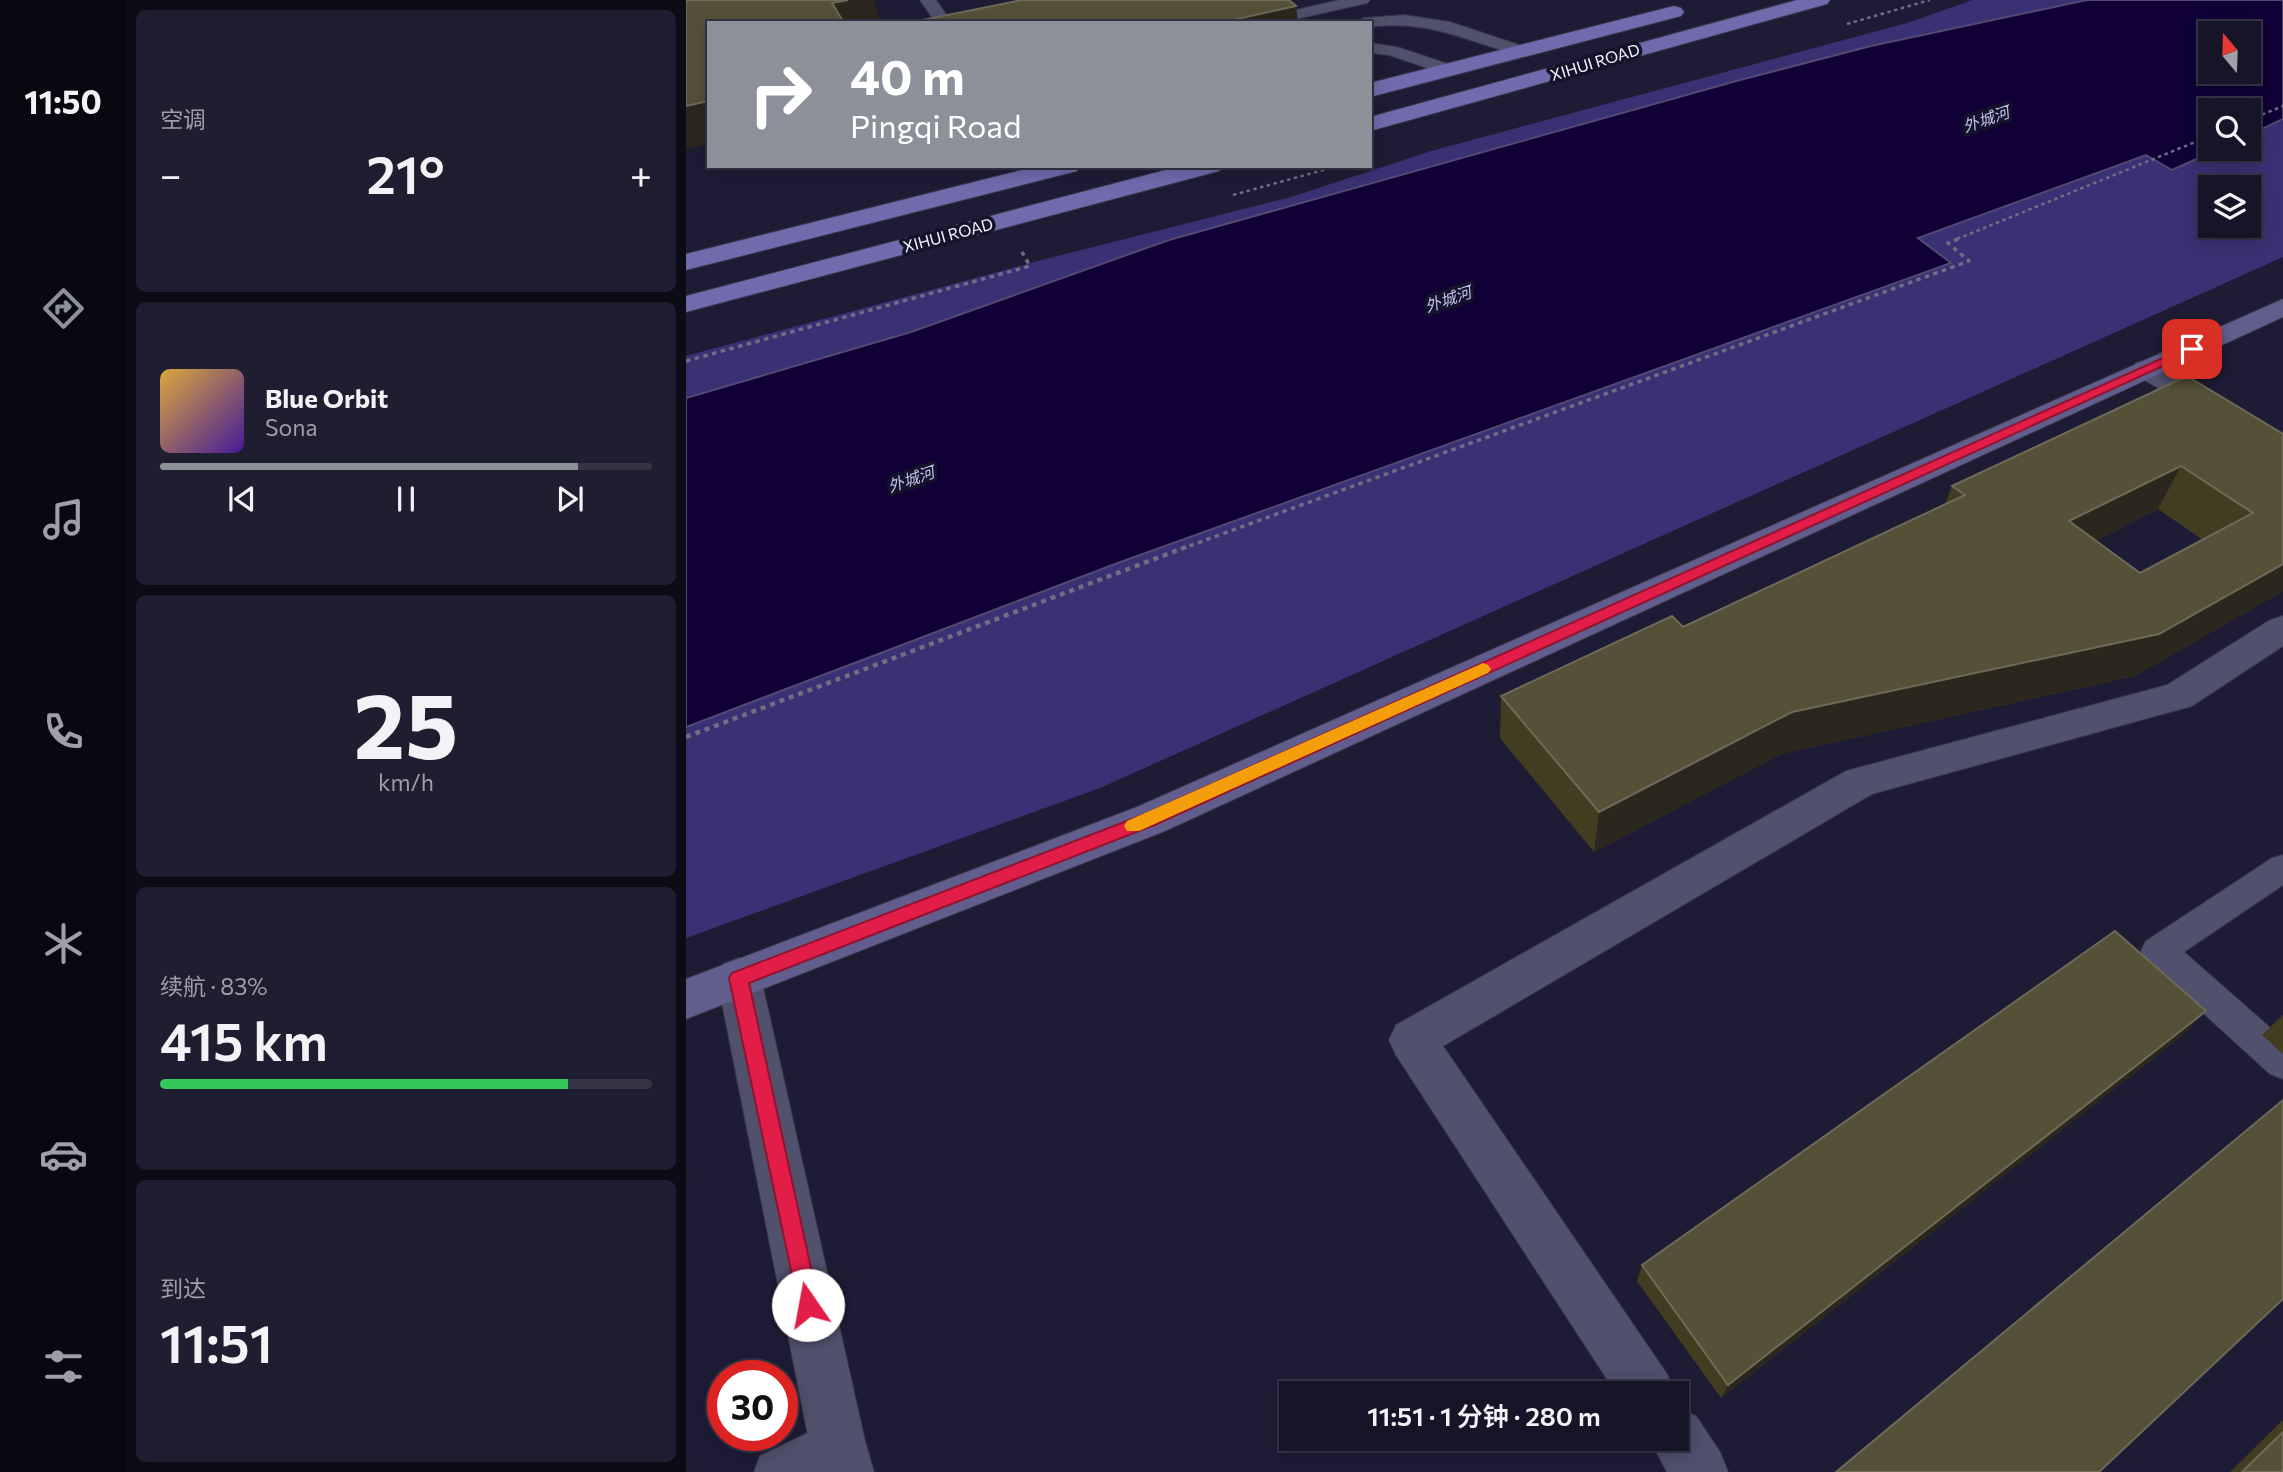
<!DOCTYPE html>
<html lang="zh">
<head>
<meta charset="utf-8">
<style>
  :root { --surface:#161528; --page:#1f1e30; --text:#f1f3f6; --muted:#9e9fa8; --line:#353445; --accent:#8c9099 }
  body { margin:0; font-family:Commissioner,"Noto Sans SC",sans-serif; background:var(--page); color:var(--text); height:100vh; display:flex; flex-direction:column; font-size:26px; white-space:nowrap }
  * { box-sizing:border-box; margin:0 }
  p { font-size:23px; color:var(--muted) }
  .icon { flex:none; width:38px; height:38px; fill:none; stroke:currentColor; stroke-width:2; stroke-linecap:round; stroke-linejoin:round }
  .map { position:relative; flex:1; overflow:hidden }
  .side { display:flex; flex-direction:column; gap:10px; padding:10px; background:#0c0c16; width:560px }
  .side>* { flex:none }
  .guide { position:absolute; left:21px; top:21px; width:665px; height:147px; border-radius:0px; box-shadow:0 4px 18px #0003,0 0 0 2px var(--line); background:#8c9099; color:#fff; overflow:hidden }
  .needle { width:46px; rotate:341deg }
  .controls { position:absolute; left:1512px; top:21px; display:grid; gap:14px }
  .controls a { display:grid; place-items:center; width:63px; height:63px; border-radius:0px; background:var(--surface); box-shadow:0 4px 18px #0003,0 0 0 2px var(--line); font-size:35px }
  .speed { position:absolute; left:21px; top:1360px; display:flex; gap:14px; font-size:35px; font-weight:700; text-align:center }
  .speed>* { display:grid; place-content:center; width:91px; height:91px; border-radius:50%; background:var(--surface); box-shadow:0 4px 18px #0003,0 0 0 2px var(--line); line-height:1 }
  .speed .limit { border:10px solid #d22; background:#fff; color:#111 }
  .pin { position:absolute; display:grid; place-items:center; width:60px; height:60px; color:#fff; margin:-30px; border-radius:14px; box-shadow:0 4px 10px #0006 }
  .me { position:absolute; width:77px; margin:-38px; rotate:348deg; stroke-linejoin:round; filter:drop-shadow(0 0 5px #0008) }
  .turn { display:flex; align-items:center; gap:24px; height:147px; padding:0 28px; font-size:32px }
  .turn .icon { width:91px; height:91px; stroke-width:2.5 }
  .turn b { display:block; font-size:49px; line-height:60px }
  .big { font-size:52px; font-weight:600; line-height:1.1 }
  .side .tile { flex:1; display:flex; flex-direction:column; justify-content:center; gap:10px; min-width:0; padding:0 24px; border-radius:10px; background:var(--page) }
  .side .dial { align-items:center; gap:0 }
  .dial b { font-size:91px; line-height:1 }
  .song { display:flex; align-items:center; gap:21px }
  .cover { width:84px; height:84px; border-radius:10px; background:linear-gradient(135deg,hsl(40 70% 55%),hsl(260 70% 35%)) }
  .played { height:7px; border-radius:4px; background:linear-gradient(90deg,var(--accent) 85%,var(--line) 85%) }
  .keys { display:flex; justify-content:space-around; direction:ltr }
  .heat { display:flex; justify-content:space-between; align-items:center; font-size:38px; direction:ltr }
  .charge { height:10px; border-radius:5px; background:linear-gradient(90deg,#34c759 83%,var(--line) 0) }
  .trip { position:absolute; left:593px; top:1381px; width:410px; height:70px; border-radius:0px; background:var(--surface); box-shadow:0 4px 18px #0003,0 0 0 2px var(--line); font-weight:600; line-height:70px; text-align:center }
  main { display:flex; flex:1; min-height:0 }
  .menu { display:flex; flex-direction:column; width:126px; justify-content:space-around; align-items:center; background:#090810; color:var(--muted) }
  .menu .icon { width:49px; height:49px }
  .menu .selected { color:var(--accent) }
  .menu b { font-size:32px; color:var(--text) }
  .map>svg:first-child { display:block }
  .green { fill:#3a3174; fill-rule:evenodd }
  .water { fill:#100036; stroke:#544972; stroke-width:2; fill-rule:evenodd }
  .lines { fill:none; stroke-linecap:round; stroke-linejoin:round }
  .service-casing { stroke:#383549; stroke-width:2 }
  .minor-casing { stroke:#383549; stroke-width:2 }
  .tertiary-casing { stroke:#383549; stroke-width:2 }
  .secondary-casing { stroke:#383549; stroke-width:2 }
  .primary-casing { stroke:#383549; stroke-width:2 }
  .path-far2 { stroke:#6f6e82; stroke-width:2.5; stroke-dasharray:3.5 3.5; stroke-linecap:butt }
  .path-far1 { stroke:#6f6e82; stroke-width:3.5; stroke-dasharray:4.5 4.5; stroke-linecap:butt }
  .path { stroke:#6f6e82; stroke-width:4.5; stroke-dasharray:5 5; stroke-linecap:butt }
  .service { fill:#51506d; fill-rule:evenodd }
  .minor { fill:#51506d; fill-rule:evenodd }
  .tertiary { fill:#51506d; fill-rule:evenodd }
  .secondary { fill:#615e8d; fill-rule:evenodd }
  .primary { fill:#706bad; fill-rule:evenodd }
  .wall { fill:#423d20; fill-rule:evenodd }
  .shaded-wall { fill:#2c271e }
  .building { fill:#555038; stroke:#6e6a57; stroke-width:2; fill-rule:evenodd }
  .route { fill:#e11d48; stroke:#92132f; stroke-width:2 }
  .slow { fill:#f59e0b }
  .labels { text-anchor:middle; stroke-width:7; stroke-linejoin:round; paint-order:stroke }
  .far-street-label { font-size:16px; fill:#f3f3fe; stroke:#15132b }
  .far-water-label { font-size:16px; font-style:italic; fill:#c3c2ee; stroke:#15132b }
</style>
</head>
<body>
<main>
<nav class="menu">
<b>11:50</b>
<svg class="icon selected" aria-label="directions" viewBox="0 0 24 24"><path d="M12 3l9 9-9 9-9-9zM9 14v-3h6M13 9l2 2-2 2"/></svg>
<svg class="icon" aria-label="music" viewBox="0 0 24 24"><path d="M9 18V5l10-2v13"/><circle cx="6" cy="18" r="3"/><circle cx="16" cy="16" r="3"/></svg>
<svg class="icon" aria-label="phone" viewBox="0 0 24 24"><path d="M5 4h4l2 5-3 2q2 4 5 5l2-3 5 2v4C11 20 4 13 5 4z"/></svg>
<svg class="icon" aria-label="climate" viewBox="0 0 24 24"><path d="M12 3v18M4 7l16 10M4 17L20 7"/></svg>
<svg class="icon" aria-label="car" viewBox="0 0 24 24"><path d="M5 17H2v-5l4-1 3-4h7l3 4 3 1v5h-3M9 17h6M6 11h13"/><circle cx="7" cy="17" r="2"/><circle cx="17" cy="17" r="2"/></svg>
<svg class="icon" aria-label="filters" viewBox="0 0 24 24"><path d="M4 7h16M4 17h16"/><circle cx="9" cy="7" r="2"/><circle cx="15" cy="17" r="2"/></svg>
</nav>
<section class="side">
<div class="tile"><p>空调</p>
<div class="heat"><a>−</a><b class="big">21°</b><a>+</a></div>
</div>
<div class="tile">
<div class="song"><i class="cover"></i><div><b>Blue Orbit</b><p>Sona</p></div></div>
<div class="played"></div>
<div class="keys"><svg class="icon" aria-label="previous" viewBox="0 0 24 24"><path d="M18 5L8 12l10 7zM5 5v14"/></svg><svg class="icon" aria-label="pause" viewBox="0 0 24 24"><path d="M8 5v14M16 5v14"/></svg><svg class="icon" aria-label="next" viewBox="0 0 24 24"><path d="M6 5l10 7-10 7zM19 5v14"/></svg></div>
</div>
<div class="tile dial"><b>25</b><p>km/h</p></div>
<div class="tile"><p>续航 · 83%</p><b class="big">415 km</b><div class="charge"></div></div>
<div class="tile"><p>到达</p><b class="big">11:51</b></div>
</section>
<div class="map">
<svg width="1597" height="1472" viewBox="0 0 1597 1472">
  <rect width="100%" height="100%" fill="#1e1c35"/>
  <g class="green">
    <path d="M1287 0H1401L1185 46 1054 80 483 240 225 332 0 398V356L356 260 605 197 745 151 1221 23Z"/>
    <path d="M1597 119V257L414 788 0 938V727L429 564 1264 262 1231 238 1460 155 1486 170 1533 149H1563V135ZM1524 187H1563V226H1524Z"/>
  </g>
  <path class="water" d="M1401 0H1597V119L1563 135V110H1524V149H1533L1486 170 1460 155 1232 238 1265 263 429 564 0 727V398L225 332 483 240 1054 80 1185 46ZM1524 33H1563V72H1524Z"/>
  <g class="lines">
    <defs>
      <g id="service">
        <path d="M234 0H250L266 23H250Z"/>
        <path d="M654 0H684L681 3 611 19 603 14 605 11Z"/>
        <path d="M718 15 764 22 842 48 844 51 836 56C782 42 743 19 684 27V23H669L677 18Z"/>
        <path d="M684 43 711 47 768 66 770 70 762 75 703 55 684 53Z"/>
        <path d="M1597 855V885L1498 952 1597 1039V1079L1584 1074 1460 961 1455 951 1460 941 1586 858Z"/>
        <path d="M151 1419 166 1426 173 1441 166 1456 136 1472H68L74 1456Z"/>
      </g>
      <g id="minor">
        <path d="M1597 616V646L1506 706 1186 794 757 1046 981 1374 989 1393H930L710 1055 703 1040 710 1025 1160 771 1481 685 1584 620Z"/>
        <path d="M53 958 69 964 75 978 179 1441 188 1472H132L123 1441 31 978 37 964Z"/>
        <path d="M990 1408 1010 1416 1034 1452 1042 1472H981L963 1438H990Z"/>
      </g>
      <path id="tertiary" d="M1460 360 1470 363 1597 436V459L1586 456 1450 375 1445 369 1450 363Z"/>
      <path id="secondary" d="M1597 299V317L479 831 0 1019V979L451 807Z"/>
      <g id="primary">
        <path d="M1111 0H1144L1141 4 684 131V117Z"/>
        <path d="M988 6 995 8 998 12 995 16 684 97V83Z"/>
        <path d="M352 166H394L391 171 0 270V254Z"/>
        <path d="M495 166H536L533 171 0 312V296Z"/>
      </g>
    </defs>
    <use href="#service" class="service-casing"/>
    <use href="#minor" class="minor-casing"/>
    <use href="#tertiary" class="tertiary-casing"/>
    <use href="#secondary" class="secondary-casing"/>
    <use href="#primary" class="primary-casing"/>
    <g class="path-far2">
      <path d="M1161 24 1244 0"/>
      <path d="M1563 120 1597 106"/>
      <path d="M547 195 652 166"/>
      <path d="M1271 239 1524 136"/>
    </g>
    <g class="path-far1">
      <path d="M0 361 344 266 336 252"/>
      <path d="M495 549 1283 261 1262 243 1275 238"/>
    </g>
    <path class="path" d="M0 737 500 547"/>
    <use href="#service" class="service"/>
    <use href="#minor" class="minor"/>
    <use href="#tertiary" class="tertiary"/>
    <use href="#secondary" class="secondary"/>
    <use href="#primary" class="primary"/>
  </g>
  <g class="wall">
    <path d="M1597 434V591L1449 676 1095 754 908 852 814 738 815 696 997 627 1259 504 1266 486ZM1472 509 1517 540 1454 573 1410 541Z"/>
    <path d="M1597 1015V1054L1576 1035Z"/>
    <path d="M1502 1031 1035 1398 951 1281 956 1265Z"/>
    <path d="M1597 1420V1472H1544Z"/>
  </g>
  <g class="shaded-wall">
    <path d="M162 0H188L195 23H153L146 3Z"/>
    <path d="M610 6 612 23H533Z"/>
    <path d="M23 101V144L0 149V106Z"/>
    <path d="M1495 466 1472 509 1363 565 1383 521Z"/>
    <path d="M1597 564V591L1449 676 1095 754 908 852 913 812 1106 712Z"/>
    <path d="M1520 1011 1502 1031 1035 1398 1042 1385Z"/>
  </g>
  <g class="building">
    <path d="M5 0H162L146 3 158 23H23V101L0 106V1Z"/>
    <path d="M336 0H603L610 6 533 23H222Z"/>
    <path d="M1501 376 1597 434V564L1473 634 1106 712 913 812 815 696 986 616 997 627 1279 495 1266 486ZM1495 466 1567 513 1454 573 1383 521Z"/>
    <path d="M1429 931 1520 1011 1042 1385 956 1265Z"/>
    <path d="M1597 1100V1299L1413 1472H1150Z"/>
    <path d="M1597 1432V1472H1556L1562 1466Z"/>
  </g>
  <path class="route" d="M1506 345 1512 349 1510 351 471 824 63 983 133 1305 130 1313 122 1316 114 1313 43 978 46 973 459 814Z"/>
  <path class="slow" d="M797 663 802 665 805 669 802 673 453 831H441L438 826 441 821Z"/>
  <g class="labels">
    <g class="far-street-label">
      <text transform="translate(909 62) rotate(-17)" y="6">XIHUI ROAD</text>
      <text transform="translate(262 235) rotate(-15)" y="6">XIHUI ROAD</text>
    </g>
    <g class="far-water-label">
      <text transform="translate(1300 119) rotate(-19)" y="6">外城河</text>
      <text transform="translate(762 299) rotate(-19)" y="6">外城河</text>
      <text transform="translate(225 479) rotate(-19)" y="6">外城河</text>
    </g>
  </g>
</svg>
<div class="controls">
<a><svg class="needle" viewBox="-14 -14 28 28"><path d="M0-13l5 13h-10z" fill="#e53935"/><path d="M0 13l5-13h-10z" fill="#9e9fa8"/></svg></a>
<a><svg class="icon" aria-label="search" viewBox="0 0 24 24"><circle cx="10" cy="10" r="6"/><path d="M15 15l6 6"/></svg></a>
<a><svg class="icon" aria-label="layers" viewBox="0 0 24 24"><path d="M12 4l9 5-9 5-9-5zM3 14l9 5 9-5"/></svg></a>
</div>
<div class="speed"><div class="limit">30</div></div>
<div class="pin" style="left:1506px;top:349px;background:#d93025"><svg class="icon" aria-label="arrive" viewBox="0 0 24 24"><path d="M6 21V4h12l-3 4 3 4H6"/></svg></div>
<svg class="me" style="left:122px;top:1305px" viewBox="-20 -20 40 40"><circle r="19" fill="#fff"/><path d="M0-13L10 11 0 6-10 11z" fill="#e11d48"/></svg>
<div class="trip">11:51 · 1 分钟 · 280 m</div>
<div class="guide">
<div class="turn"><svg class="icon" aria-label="right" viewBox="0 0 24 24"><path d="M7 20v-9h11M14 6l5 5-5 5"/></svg><div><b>40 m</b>Pingqi Road</div></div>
</div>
</div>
</main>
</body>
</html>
